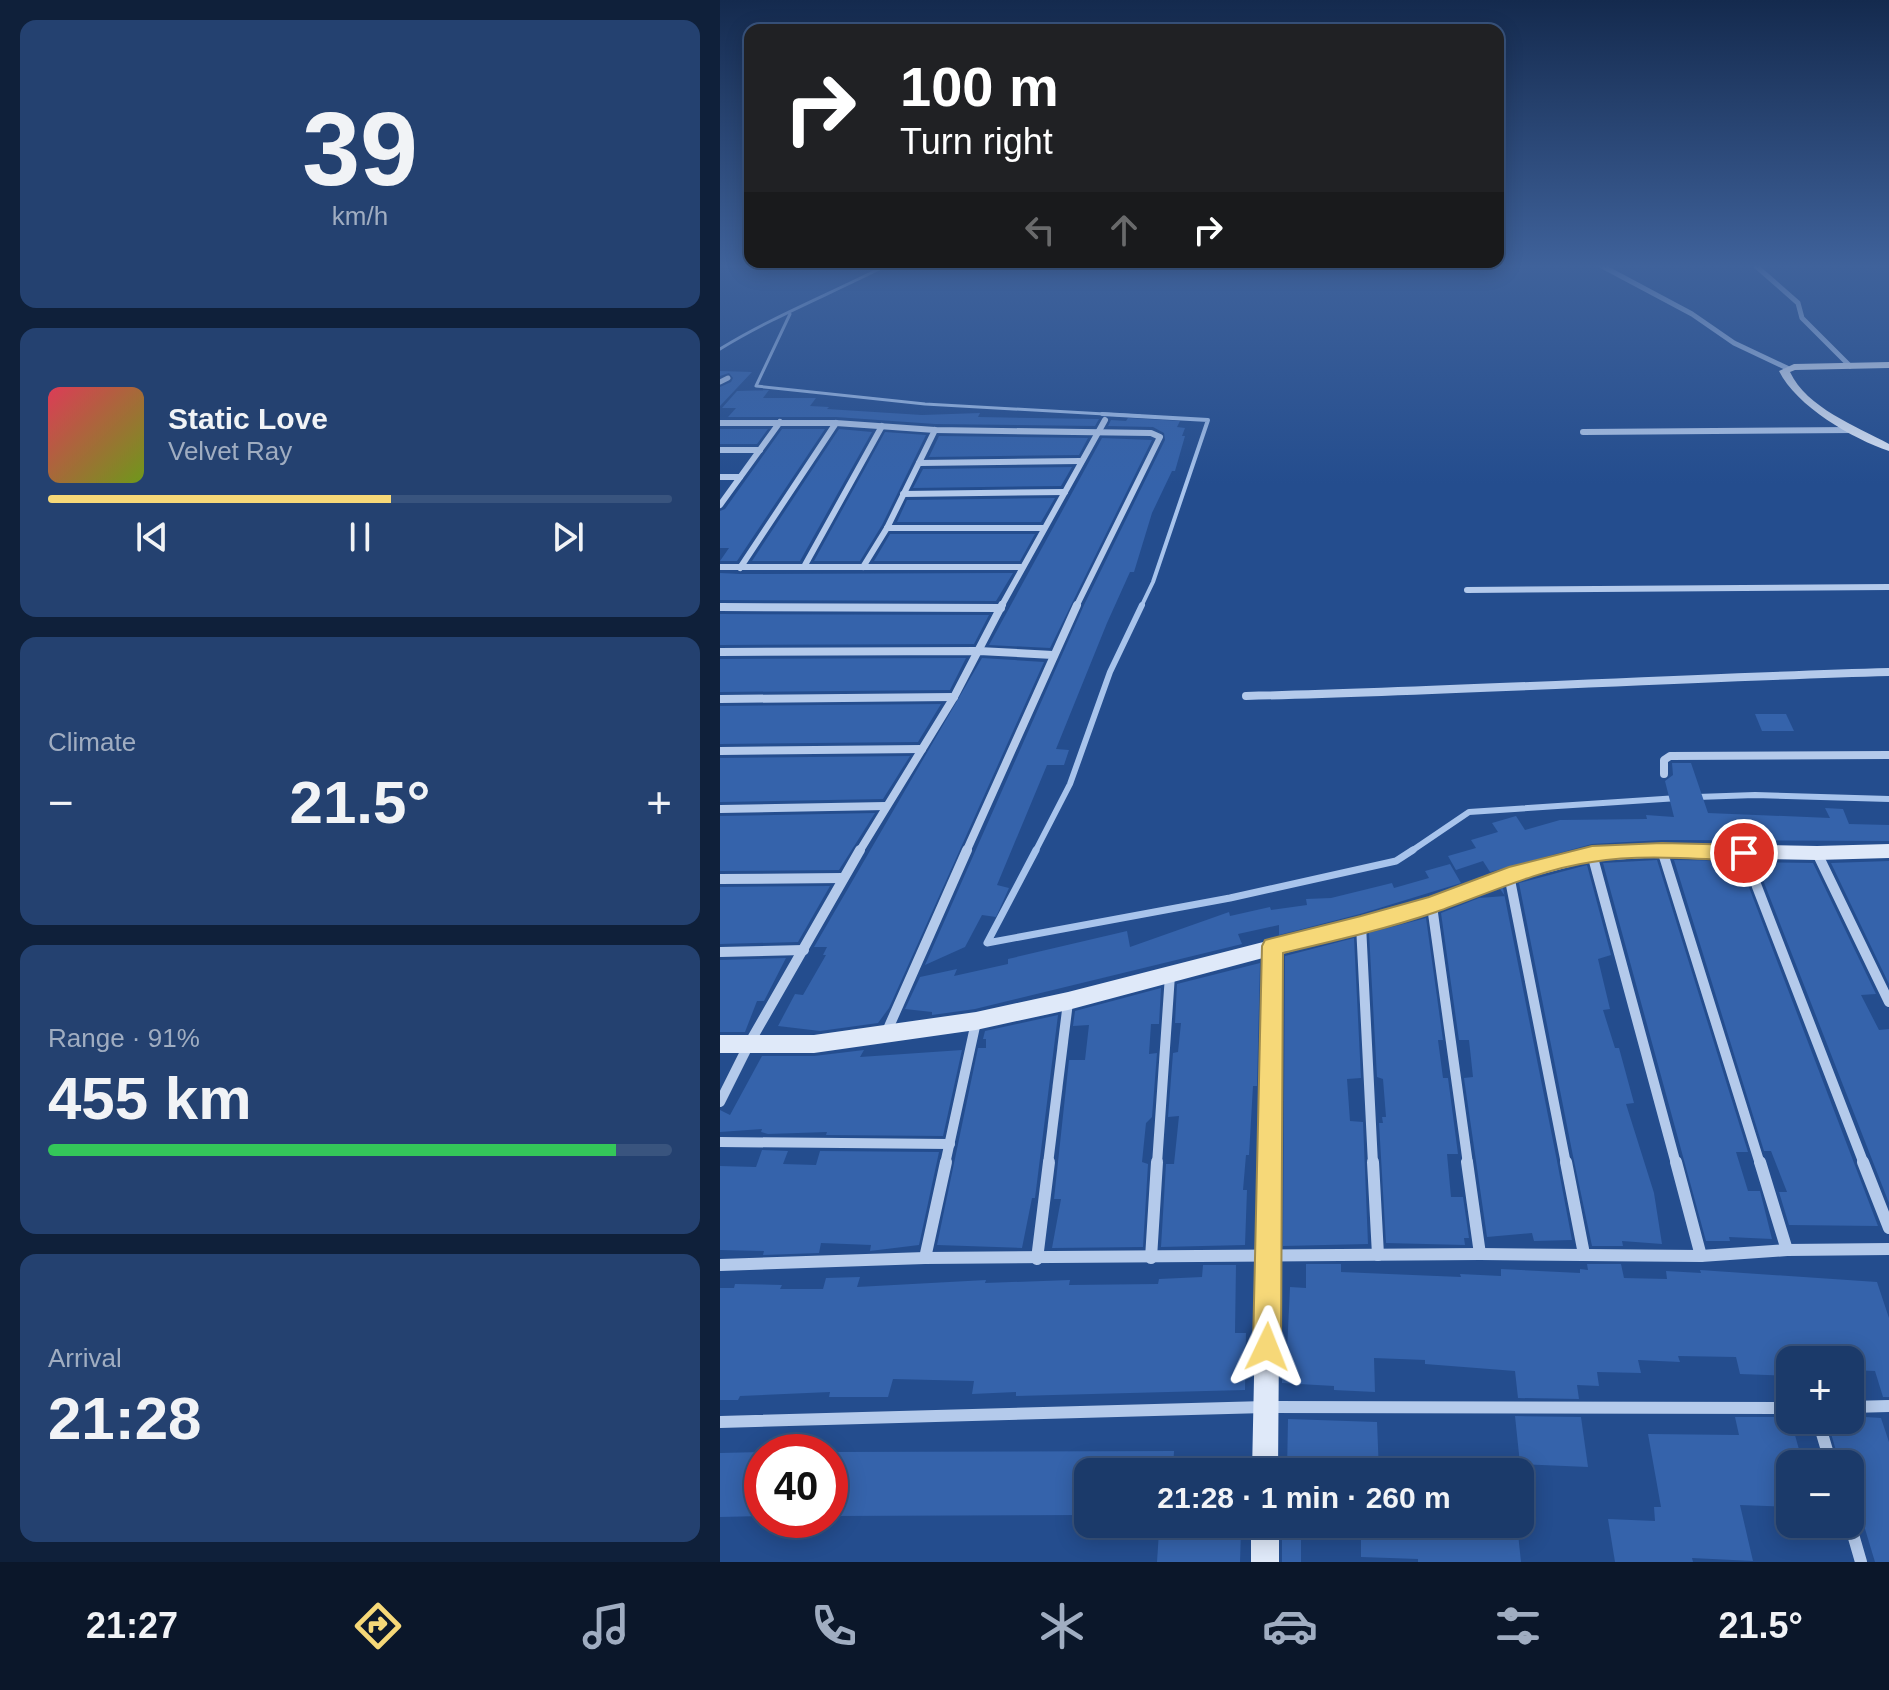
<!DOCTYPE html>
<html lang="en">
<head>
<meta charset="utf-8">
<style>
  :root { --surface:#1b3a6a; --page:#244170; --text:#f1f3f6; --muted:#a0adc1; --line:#39547e; --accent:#f6d878 }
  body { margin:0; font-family:Arial,sans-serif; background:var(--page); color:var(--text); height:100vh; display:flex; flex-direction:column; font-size:30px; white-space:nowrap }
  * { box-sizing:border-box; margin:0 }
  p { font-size:26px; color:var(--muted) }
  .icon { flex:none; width:44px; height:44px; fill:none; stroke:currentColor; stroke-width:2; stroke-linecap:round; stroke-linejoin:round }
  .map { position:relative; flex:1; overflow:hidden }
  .side { display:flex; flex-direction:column; gap:20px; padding:20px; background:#0f203a; width:720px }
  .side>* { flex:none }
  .top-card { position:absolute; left:24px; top:24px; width:760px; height:244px; border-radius:16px; box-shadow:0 4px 20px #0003,0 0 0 2px var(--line); background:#202124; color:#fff; overflow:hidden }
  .tools { position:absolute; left:1056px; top:1346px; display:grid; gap:16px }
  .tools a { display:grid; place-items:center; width:88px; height:88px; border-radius:16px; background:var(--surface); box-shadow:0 4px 20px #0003,0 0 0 2px var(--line); font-size:40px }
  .speed { position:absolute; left:24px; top:1434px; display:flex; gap:16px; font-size:40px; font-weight:700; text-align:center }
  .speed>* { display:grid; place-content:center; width:104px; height:104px; border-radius:50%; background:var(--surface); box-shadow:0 4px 20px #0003,0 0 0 2px var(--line); line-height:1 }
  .speed .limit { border:12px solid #d22; background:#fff; color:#111 }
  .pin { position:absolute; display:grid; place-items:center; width:68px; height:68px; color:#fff; margin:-34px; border:4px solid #fff; border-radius:50%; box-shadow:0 2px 8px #0007 }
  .me { position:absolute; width:88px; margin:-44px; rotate:2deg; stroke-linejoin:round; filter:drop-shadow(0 0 6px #0008) }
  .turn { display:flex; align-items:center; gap:28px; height:168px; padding:0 24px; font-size:36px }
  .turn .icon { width:104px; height:104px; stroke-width:2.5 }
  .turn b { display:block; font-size:56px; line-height:68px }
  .lanes { display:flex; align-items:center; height:76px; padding:0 24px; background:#0003; justify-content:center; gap:40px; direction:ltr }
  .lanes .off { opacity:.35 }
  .big { font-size:60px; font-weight:600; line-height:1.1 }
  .side .widget { flex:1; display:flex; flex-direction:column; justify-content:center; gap:12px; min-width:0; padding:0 28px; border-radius:16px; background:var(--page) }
  .side .dial { align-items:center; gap:0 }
  .dial b { font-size:104px; line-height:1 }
  .song { display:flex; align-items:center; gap:24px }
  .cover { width:96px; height:96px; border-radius:12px; background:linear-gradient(135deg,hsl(350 70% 55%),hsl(80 70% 35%)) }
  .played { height:8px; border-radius:4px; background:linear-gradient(90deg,var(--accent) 55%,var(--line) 55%) }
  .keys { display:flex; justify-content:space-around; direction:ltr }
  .heat { display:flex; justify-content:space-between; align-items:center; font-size:44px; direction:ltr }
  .charge { height:12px; border-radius:6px; background:linear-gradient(90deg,#34c759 91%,var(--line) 0) }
  .trip { position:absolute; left:354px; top:1458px; width:460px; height:80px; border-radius:16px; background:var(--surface); box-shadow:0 4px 20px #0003,0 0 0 2px var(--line); font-weight:600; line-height:80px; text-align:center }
  .dock { display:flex; height:128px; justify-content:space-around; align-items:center; background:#0b172a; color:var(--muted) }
  .dock .icon { width:56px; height:56px }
  .dock .current { color:var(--accent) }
  .dock b { font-size:36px; color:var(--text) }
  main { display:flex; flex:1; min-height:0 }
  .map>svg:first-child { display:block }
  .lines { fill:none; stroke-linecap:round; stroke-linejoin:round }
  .stream-far3 { stroke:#a8c4ec; stroke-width:3 }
  .stream-far2 { stroke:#a8c4ec; stroke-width:4 }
  .stream-far1 { stroke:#a8c4ec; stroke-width:6 }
  .stream { stroke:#a8c4ec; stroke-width:7 }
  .building { fill:#3563ab }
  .street-far4 { stroke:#b4caeb; stroke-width:5 }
  .street-far3 { stroke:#b4caeb; stroke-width:6 }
  .street-far2 { stroke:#b4caeb; stroke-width:8 }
  .street-far1 { stroke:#b4caeb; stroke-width:10 }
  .street { stroke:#b4caeb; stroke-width:12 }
  .secondary { fill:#dfe9f9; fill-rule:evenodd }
  .route { fill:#f6d878; stroke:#a08c4e; stroke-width:2 }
</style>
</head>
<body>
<main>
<section class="side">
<div class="widget dial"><b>39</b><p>km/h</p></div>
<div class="widget">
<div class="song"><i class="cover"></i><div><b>Static Love</b><p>Velvet Ray</p></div></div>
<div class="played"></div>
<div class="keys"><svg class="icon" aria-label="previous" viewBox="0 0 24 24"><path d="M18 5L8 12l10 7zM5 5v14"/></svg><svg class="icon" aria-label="pause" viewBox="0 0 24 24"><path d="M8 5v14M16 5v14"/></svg><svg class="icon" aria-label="next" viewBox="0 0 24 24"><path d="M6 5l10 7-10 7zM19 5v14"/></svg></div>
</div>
<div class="widget"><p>Climate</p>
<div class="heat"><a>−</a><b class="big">21.5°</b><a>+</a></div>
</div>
<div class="widget"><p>Range · 91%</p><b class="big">455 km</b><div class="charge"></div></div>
<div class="widget"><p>Arrival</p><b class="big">21:28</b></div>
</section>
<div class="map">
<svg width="1169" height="1562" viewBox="0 0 1169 1562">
  <rect width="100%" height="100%" fill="#244d8e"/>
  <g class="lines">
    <g class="stream-far3">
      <path d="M70 314 36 386 205 404 420 416"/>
      <path d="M0 349C52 317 110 294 165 266"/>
    </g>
    <path class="stream-far2" d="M382 414 488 420 433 582 421 607"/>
    <g class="stream-far1">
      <path d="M977 797 1035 795 1169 799"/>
      <path d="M315 852 350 784 390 672 422 605"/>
      <path d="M690 852 749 812 958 798"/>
    </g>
    <path class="stream" d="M316 850 267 943 510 898 676 861 693 850"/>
  </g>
  <g class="building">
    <path d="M0 371 32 372 0 406V387L11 382 13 378 9 373 0 376Z"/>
    <path d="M49 390 43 398H96L90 406 109 407 107 409 202 415 260 413 258 417 379 419 375 426 215 424 116 417H8L16 408H2L17 391Z"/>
    <path d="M408 418 460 421 457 427 465 428 462 436H465L455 471H452L432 513 414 572H410L387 623 336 749 349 750 344 765H327L277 885 289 888 276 917 262 915 245 947 205 965 364 605 445 440 444 433 433 427 388 426 391 420 406 421Z"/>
    <path d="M0 429H48L37 444H0Z"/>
    <path d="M62 429H105L17 561H0L9 548H0V511L5 509Z"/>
    <path d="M119 429 152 432 80 561H32Z"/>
    <path d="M165 432 206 435 162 525 140 561H94Z"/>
    <path d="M219 436 368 438 359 455 209 457Z"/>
    <path d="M382 438 432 440 330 648 269 645Z"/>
    <path d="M352 467 341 486 193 488 203 469Z"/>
    <path d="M335 498 321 522H177L187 500Z"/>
    <path d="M170 534H315L300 561H154Z"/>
    <path d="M0 573 20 574 293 573 276 601 0 600Z"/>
    <path d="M0 614 269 615 254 644 0 645Z"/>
    <path d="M246 658 230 690 0 692V659Z"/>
    <path d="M262 658 324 662 169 1008 158 1023 100 1031 58 1026 75 994 83 995 106 955H103L107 947H94Z"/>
    <path d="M221 704 198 742 0 744V706Z"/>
    <path d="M1035 714H1066L1074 731H1042Z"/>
    <path d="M190 756 163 799 0 802V758Z"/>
    <path d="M952 763H971L988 813 1110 818 1105 808 1123 809 1129 824 1169 825V841L942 840 872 844 770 872 763 861 736 870 728 856 756 848 751 840 778 832 772 823 796 816 805 830 840 820 927 819 926 815 954 817 945 781 953 775Z"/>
    <path d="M155 813 119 870 0 871V816Z"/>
    <path d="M937 860 1028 1152H1016L1028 1191H1040L1052 1239 1009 1237 1010 1241H986L883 863Z"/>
    <path d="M954 860 1019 861 1158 1226 1069 1225 1059 1192H1067L1051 1151H1044Z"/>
    <path d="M1169 861V984L1111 863Z"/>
    <path d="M1036 862 1093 863 1156 994 1141 995 1159 1030 1169 1029V1203Z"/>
    <path d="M730 864 741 883 640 914 559 935V925L518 934 522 944 255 1009 212 1015V1012L185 1009 200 977 237 969 234 976 288 964V959L407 931 410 947 509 912 510 916 550 907 551 910 587 905 586 899 611 898 672 883 674 888 709 878 705 871Z"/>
    <path d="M867 865 891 955 878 959 890 1009 883 1010 895 1048H899L914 1103 906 1104 934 1193 942 1244 902 1241 903 1246H872L853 1156 799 883Z"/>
    <path d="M110 886 78 942 0 944V887Z"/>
    <path d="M783 888 837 1161 852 1240 814 1241 812 1233 767 1237 744 1078 753 1077 749 1040H739L721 913 759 898 785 896 780 889Z"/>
    <path d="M706 918 723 1040H718L723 1078H728L738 1154H727L731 1197H743L749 1238H744L745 1245 666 1243 659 1123H663L662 1117H666L663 1079 657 1077 649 933Z"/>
    <path d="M634 938 641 1078 627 1079 630 1121 643 1122 648 1244 563 1246 565 956Z"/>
    <path d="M66 958 44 1001H37L25 1032H0V960Z"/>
    <path d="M540 963 537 1086H533L529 1155H526L523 1190H527L525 1245 441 1247 446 1164H454L459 1116 448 1117 453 1053 458 1052 461 1023H455L457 984Z"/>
    <path d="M441 988 439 1024H431L429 1054 437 1053 432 1117 426 1123 422 1162 428 1164 423 1247 332 1248 341 1199H334L349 1060H365L369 1025 353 1026 355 1011Z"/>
    <path d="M338 1015 315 1198H312L302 1248 217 1245 258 1048H266V1039H263L265 1031Z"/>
    <path d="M144 1050 140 1057 242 1050 223 1136 106 1135 107 1132 48 1134 41 1132 42 1129 0 1132V1110L10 1115 42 1056H94Z"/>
    <path d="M42 1150 68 1151 63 1164 96 1165 100 1151 219 1152 199 1245 150 1251 151 1245 101 1243 99 1253 43 1255 44 1251 0 1250V1166L36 1167Z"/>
    <path d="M586 1264H621V1272L741 1277 740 1274 781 1276V1269L860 1273V1269L868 1270 867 1264H901L904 1278 947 1279 946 1271 981 1273 980 1270 1157 1282 1169 1318V1397H1163L1155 1371 1130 1370V1360H1070V1376L1020 1374 1016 1357 958 1356 960 1362 918 1360 921 1373 877 1372 879 1386 857 1385 859 1399 798 1398 795 1371 705 1364V1360L654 1358 655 1392 614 1390V1386L562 1383V1351H567L570 1287 586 1288Z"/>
    <path d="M483 1265H516L515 1333H526L525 1390 296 1396V1392L252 1394 254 1381 173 1379 168 1397H109L110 1392 20 1396 18 1400H0V1288H14L15 1284 62 1285 60 1289H103L106 1278 140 1277 137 1287 266 1280 265 1283 350 1280 349 1285 438 1284 439 1279 482 1277Z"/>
    <path d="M795 1416 861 1417 868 1467 800 1464Z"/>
    <path d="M1130 1416 1161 1418 1169 1442V1562H1155L1130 1479V1464H1120L1107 1420H1130Z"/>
    <path d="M1015 1417H1070L1083 1464H1070V1507L1020 1505 1033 1561 972 1558 973 1562H895L888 1519 935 1521 934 1507H941L928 1434 1019 1435Z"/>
    <path d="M568 1419 657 1422 659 1472H567Z"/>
    <path d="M454 1451 453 1472H368V1515L110 1516V1452Z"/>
    <path d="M42 1452V1516L0 1517V1453Z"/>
    <rect x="562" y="1524" width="19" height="38"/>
    <path d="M641 1524 756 1528 755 1524H797L801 1562H698V1559L641 1557Z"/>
    <path d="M521 1531 520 1562H437L439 1532Z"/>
  </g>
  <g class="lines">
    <g class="street-far4">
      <path d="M882 266 972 314 1014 343 1067 368"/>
      <path d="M1036 266 1078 303 1082 318 1130 366"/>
      <path d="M0 382 8 378"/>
    </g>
    <g class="street-far3">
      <path d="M0 423H116L215 430 431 433 440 437 356 607"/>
      <path d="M863 432 1133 430"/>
      <path d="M0 450H40"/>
      <path d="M199 463 360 461"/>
      <path d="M0 477H20"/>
      <path d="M183 494 345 492"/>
      <path d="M0 505 60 422"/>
      <path d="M167 528H323"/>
      <path d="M85 565 162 426"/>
      <path d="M0 567H301"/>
      <path d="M143 567 167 528 215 430"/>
      <path d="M20 568 116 423"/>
      <path d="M747 590 1169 587"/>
      <path d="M0 607H129"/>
      <path d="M281 607 385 420"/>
    </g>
    <g class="street-far2">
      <path d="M0 607 281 608"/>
      <path d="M0 652 259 651 333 655"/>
      <path d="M526 696C741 691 954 678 1169 672"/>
      <path d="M0 699 234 697"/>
      <path d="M0 751 202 749"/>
      <path d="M944 774V760L950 756 1169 755"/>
      <path d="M0 809 166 806"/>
      <path d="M139 852 234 697 282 605"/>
      <path d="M246 852 357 605"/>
    </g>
    <g class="street-far1">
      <path d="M942 850 1040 1164"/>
      <path d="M1024 853 1144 1164"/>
      <path d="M1097 853 1169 1002"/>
      <path d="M872 854 956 1164"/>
      <path d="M789 875 846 1164"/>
      <path d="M0 879 123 878"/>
      <path d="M712 906 748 1164"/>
      <path d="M641 925 653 1164"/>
      <path d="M0 952 84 950"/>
      <path d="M167 1031 247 850"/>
      <path d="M0 1102 30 1042 140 850"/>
      <path d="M0 1142 230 1144"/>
      <path d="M225 1164 256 1022"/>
      <path d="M328 1164 348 1002"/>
      <path d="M437 1164 450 975"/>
    </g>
    <g class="street">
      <path d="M653 1162 658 1255"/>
      <path d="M747 1162 760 1254"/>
      <path d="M846 1162 864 1254"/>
      <path d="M956 1162 981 1256"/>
      <path d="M1040 1162 1067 1250"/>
      <path d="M1143 1162 1169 1228"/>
      <path d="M205 1258 226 1162"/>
      <path d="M431 1258 437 1162"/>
      <path d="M317 1259 329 1162"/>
      <path d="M0 1265 205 1258 760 1254 981 1256 1067 1250 1169 1249"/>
      <path d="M1130 1407 1169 1406"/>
      <path d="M1098 1420 1111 1464"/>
      <path d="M0 1422 545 1407 1070 1408"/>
      <path d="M1130 1524 1141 1562"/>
    </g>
    <g class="secondary">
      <path d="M1169 362V368L1075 370 1070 372C1087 408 1136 426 1169 444V451C1133 439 1076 406 1059 371L1074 364Z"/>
      <path d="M942 843 1097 846 1169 844V858L1097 860 942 857 872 861 791 882 712 913 562 954 558 1472H532L543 958 348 1010 256 1030 94 1053H0V1035H94L256 1012 348 992 641 917 710 898 789 868 872 847Z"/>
      <rect x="531" y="1524" width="28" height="38"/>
    </g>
  </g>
  <linearGradient id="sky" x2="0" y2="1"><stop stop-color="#142a4e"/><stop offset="0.55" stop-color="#3f629b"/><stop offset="1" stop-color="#3f629b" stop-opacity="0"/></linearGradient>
  <rect width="1169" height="484" fill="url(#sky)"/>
  <path class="route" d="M942 843 1024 845 1031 847 1034 853 1031 859 1024 861C974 859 922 854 872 862 818 870 767 894 716 912 666 929 614 941 563 953L561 1347 557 1356 547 1361 537 1356 533 1347 542 946 545 940 641 916 709 897 789 867 872 846Z"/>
</svg>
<div class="tools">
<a>+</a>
<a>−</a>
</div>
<div class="speed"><div class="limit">40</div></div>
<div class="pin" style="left:1024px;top:853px;background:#d93025"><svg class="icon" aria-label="arrive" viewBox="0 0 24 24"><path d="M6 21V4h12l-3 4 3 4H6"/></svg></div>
<svg class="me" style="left:547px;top:1347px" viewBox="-20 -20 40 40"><path d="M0-17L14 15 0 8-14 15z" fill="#f6d878" stroke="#fff" stroke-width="4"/></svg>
<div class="trip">21:28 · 1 min · 260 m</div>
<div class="top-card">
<div class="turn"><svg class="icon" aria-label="right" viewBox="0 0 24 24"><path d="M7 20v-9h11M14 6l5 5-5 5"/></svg><div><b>100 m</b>Turn right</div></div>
<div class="lanes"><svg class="icon off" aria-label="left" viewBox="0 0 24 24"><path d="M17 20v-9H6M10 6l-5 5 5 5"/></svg><svg class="icon off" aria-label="ahead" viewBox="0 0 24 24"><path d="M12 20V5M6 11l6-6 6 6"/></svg><svg class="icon" aria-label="right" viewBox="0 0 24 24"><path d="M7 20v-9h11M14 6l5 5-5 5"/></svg></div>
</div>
</div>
</main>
<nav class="dock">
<b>21:27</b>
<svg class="icon current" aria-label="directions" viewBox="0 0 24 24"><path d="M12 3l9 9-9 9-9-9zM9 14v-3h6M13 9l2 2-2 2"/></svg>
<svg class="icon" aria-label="music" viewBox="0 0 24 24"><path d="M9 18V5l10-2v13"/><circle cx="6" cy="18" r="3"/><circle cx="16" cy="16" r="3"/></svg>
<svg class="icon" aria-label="phone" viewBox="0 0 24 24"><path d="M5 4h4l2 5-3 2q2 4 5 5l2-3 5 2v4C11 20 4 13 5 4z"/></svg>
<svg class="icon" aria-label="climate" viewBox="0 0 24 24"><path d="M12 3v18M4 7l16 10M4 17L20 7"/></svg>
<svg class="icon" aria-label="car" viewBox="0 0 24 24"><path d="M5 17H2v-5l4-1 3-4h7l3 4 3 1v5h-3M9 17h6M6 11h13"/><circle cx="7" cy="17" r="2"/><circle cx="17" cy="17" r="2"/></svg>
<svg class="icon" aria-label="filters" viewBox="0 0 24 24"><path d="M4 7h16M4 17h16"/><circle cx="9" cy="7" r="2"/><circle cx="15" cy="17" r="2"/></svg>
<b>21.5°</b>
</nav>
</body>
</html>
